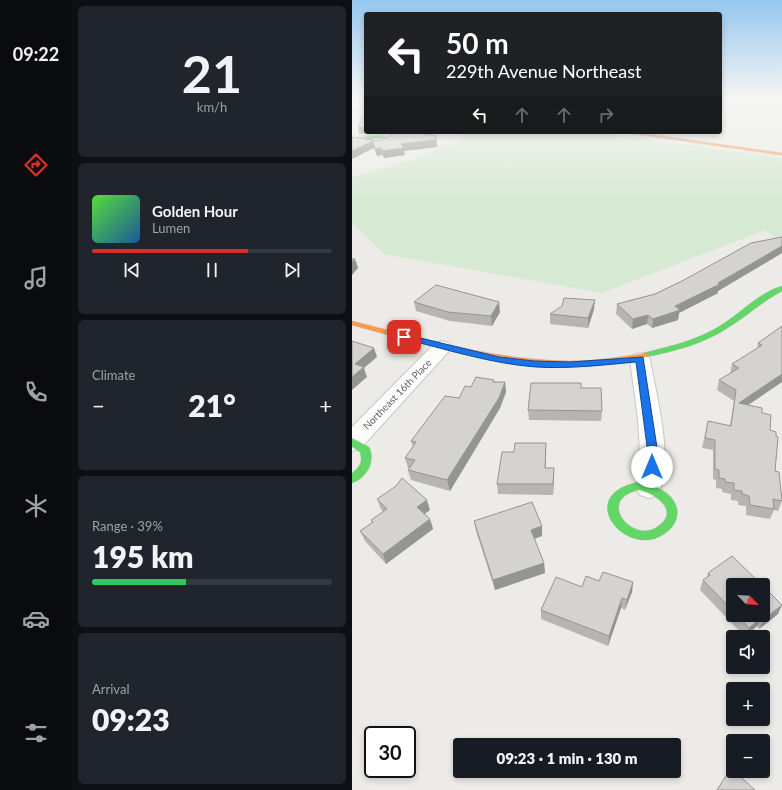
<!DOCTYPE html>
<html lang="en">
<head>
<meta charset="utf-8">
<style>
  :root { --surface:#171b24; --page:#20242c; --text:#f1f3f6; --muted:#9ea1a6; --line:#363941; --accent:#d93025 }
  body { margin:0; font-family:Lato,sans-serif; background:var(--page); color:var(--text); height:100vh; display:flex; flex-direction:column; font-size:15px; white-space:nowrap }
  * { box-sizing:border-box; margin:0 }
  p { font-size:13px; color:var(--muted) }
  .icon { flex:none; width:22px; height:22px; fill:none; stroke:currentColor; stroke-width:2; stroke-linecap:round; stroke-linejoin:round }
  .map { position:relative; flex:1; overflow:hidden }
  .panel { display:flex; flex-direction:column; gap:6px; padding:6px; background:#0d0f14; width:280px }
  .panel>* { flex:none }
  .banner { position:absolute; left:12px; top:12px; width:358px; height:122px; border-radius:4px; box-shadow:0 2px 6px #0003; background:#202124; color:#fff; overflow:hidden }
  .needle { width:26px; rotate:114deg }
  .fabs { position:absolute; left:374px; top:578px; display:grid; gap:8px }
  .fabs a { display:grid; place-items:center; width:44px; height:44px; border-radius:4px; background:var(--surface); box-shadow:0 2px 6px #0003; font-size:20px }
  .speed { position:absolute; left:12px; top:726px; display:flex; gap:8px; font-size:20px; font-weight:700; text-align:center }
  .speed>* { display:grid; place-content:center; width:52px; height:52px; border-radius:50%; background:var(--surface); box-shadow:0 2px 6px #0003; line-height:1 }
  .speed .limit { border:2px solid #111; border-radius:6px; background:#fff; color:#111 }
  .pin { position:absolute; display:grid; place-items:center; width:34px; height:34px; color:#fff; margin:-17px; border-radius:8px; box-shadow:0 2px 6px #0006 }
  .me { position:absolute; width:44px; margin:-22px; rotate:0deg; stroke-linejoin:round; filter:drop-shadow(0 0 3px #0008) }
  .turn { display:flex; align-items:center; gap:14px; height:84px; padding:0 16px; font-size:18px }
  .turn .icon { width:52px; height:52px; stroke-width:2.5 }
  .turn b { display:block; font-size:28px; line-height:34px }
  .lanes { display:flex; align-items:center; height:38px; padding:0 16px; background:#0003; justify-content:center; gap:20px; direction:ltr }
  .lanes .off { opacity:.35 }
  .big { font-size:30px; font-weight:800; line-height:1.1 }
  .panel .tile { flex:1; display:flex; flex-direction:column; justify-content:center; gap:6px; min-width:0; padding:0 14px; border-radius:6px; background:var(--page) }
  .panel .dial { align-items:center; gap:0 }
  .dial b { font-size:52px; line-height:1 }
  .song { display:flex; align-items:center; gap:12px }
  .cover { width:48px; height:48px; border-radius:6px; background:linear-gradient(135deg,hsl(110 70% 55%),hsl(210 70% 35%)) }
  .played { height:4px; border-radius:2px; background:linear-gradient(90deg,var(--accent) 65%,var(--line) 65%) }
  .keys { display:flex; justify-content:space-around; direction:ltr }
  .heat { display:flex; justify-content:space-between; align-items:center; font-size:22px; direction:ltr }
  .charge { height:6px; border-radius:3px; background:linear-gradient(90deg,#34c759 39%,var(--line) 0) }
  .trip { position:absolute; left:101px; top:738px; width:228px; height:40px; border-radius:4px; background:var(--surface); box-shadow:0 2px 6px #0003; font-weight:800; line-height:40px; text-align:center }
  main { display:flex; flex:1; min-height:0 }
  .tabs { display:flex; flex-direction:column; width:72px; justify-content:space-around; align-items:center; background:#090b0e; color:var(--muted) }
  .tabs .icon { width:28px; height:28px }
  .tabs .current { color:var(--accent) }
  .tabs b { font-size:18px; color:var(--text) }
  .map>svg:first-child { display:block }
  .green { fill:#d6e9d2 }
  .lines { fill:none; stroke-linecap:round; stroke-linejoin:round }
  .street-casing { stroke:#c8c8c8; stroke-width:2 }
  .fast-casing { stroke:#c9c9c9; stroke-width:1 }
  .slow-casing { stroke:#c9c9c9; stroke-width:1 }
  .jam-casing { stroke:#c9c9c9; stroke-width:1 }
  .street { fill:#fcfcfb; fill-rule:evenodd }
  .fast { fill:#63d668; fill-rule:evenodd }
  .slow { fill:#ff974d; fill-rule:evenodd }
  .jam { fill:#b3261e; fill-rule:evenodd }
  .wall { fill:#b6b5b4 }
  .shaded-wall { fill:#949492 }
  .building { fill:#d4d3d1; stroke:#949492 }
  .route { fill:#1a73e8; stroke:#114b97 }
  .labels { text-anchor:middle; stroke-width:3; stroke-linejoin:round; paint-order:stroke }
  .street-label { font-size:10px; fill:#5c6165; stroke:#fff }
</style>
</head>
<body>
<main>
<nav class="tabs">
<b>09:22</b>
<svg class="icon current" aria-label="directions" viewBox="0 0 24 24"><path d="M12 3l9 9-9 9-9-9zM9 14v-3h6M13 9l2 2-2 2"/></svg>
<svg class="icon" aria-label="music" viewBox="0 0 24 24"><path d="M9 18V5l10-2v13"/><circle cx="6" cy="18" r="3"/><circle cx="16" cy="16" r="3"/></svg>
<svg class="icon" aria-label="phone" viewBox="0 0 24 24"><path d="M5 4h4l2 5-3 2q2 4 5 5l2-3 5 2v4C11 20 4 13 5 4z"/></svg>
<svg class="icon" aria-label="climate" viewBox="0 0 24 24"><path d="M12 3v18M4 7l16 10M4 17L20 7"/></svg>
<svg class="icon" aria-label="car" viewBox="0 0 24 24"><path d="M5 17H2v-5l4-1 3-4h7l3 4 3 1v5h-3M9 17h6M6 11h13"/><circle cx="7" cy="17" r="2"/><circle cx="17" cy="17" r="2"/></svg>
<svg class="icon" aria-label="filters" viewBox="0 0 24 24"><path d="M4 7h16M4 17h16"/><circle cx="9" cy="7" r="2"/><circle cx="15" cy="17" r="2"/></svg>
</nav>
<section class="panel">
<div class="tile dial"><b>21</b><p>km/h</p></div>
<div class="tile">
<div class="song"><i class="cover"></i><div><b>Golden Hour</b><p>Lumen</p></div></div>
<div class="played"></div>
<div class="keys"><svg class="icon" aria-label="previous" viewBox="0 0 24 24"><path d="M18 5L8 12l10 7zM5 5v14"/></svg><svg class="icon" aria-label="pause" viewBox="0 0 24 24"><path d="M8 5v14M16 5v14"/></svg><svg class="icon" aria-label="next" viewBox="0 0 24 24"><path d="M6 5l10 7-10 7zM19 5v14"/></svg></div>
</div>
<div class="tile"><p>Climate</p>
<div class="heat"><a>−</a><b class="big">21°</b><a>+</a></div>
</div>
<div class="tile"><p>Range · 39%</p><b class="big">195 km</b><div class="charge"></div></div>
<div class="tile"><p>Arrival</p><b class="big">09:23</b></div>
</section>
<div class="map">
<svg width="430" height="790" viewBox="0 0 430 790">
  <rect width="100%" height="100%" fill="#ecebe7"/>
  <path class="green" d="M113 132H237L430 158V242L413 230 250 293 32 254 0 223V177L62 159 108 140Z"/>
  <g class="lines">
    <defs>
      <g id="street">
        <path d="M14 98V104L0 111V105Z"/>
        <path d="M90 341 97 343 100 347 97 351 9 448 0 451V427L83 343Z"/>
        <path d="M288 353 295 355 298 359C304 395 323 463 306 495L297 498 288 495 284 488C293 445 283 402 278 359L281 355Z"/>
      </g>
      <g id="fast">
        <path d="M29 136 39 138 30 143H15L14 139 0 140V138ZM33 138 29 141H19L18 139Z"/>
        <path d="M430 286V291C411 301 395 316 377 327 352 344 323 351 294 357L290 355 291 353C319 346 347 340 371 324 390 312 408 292 430 286Z"/>
        <path d="M0 438 17 447C24 461 15 478 0 483V473C8 467 11 462 8 452L0 447Z"/>
        <path d="M287 482C296 484 305 486 313 492 330 504 329 523 312 534 275 560 220 495 287 482ZM287 490C304 494 329 511 305 527 280 544 243 499 287 490Z"/>
      </g>
      <g id="slow">
        <path d="M270 132H281L430 153V155Z"/>
        <path d="M0 321C72 339 143 360 218 361 244 361 269 357 294 353L298 355 294 357C269 362 244 367 218 366 144 365 72 345 0 325Z"/>
      </g>
      <path id="jam" d="M2 98H14V100Z"/>
    </defs>
    <use href="#street" class="street-casing"/>
    <use href="#fast" class="fast-casing"/>
    <use href="#slow" class="slow-casing"/>
    <use href="#jam" class="jam-casing"/>
    <use href="#street" class="street"/>
    <use href="#fast" class="fast"/>
    <use href="#slow" class="slow"/>
    <use href="#jam" class="jam"/>
  </g>
  <g class="wall">
    <path d="M418 98H430V99Z"/>
    <path d="M32 132H84L76 135 85 143V147L52 151 53 155 32 158 30 155 25 156 22 148 0 137 26 141 37 137 40 134Z"/>
    <path d="M430 237V253L366 291V293L327 313 326 320 300 328 295 324 280 329 264 314 265 304 303 294Z"/>
    <path d="M62 302 148 312 140 326 98 321 64 311Z"/>
    <path d="M242 309 236 328 198 324V314Z"/>
    <path d="M430 326V382L396 405 410 413 418 430 423 471 430 501 426 511 422 510 418 519 394 515V506L386 505V501L379 500V494L370 492V489L364 488V480L361 479V450L350 448 356 421 378 426 382 401 365 390 367 380 378 374 380 364 405 349 406 343Z"/>
    <path d="M143 382H153L154 392 148 408 98 491 59 480 56 470 57 468H56L53 458 61 447 59 441 119 387Z"/>
    <path d="M229 388 250 411 249 421 177 420 176 410Z"/>
    <path d="M194 443V468H202L201 495 146 494 145 484 162 452Z"/>
    <path d="M44 486 78 510 73 514 78 519 81 529 34 564 13 541 8 531 20 523 19 520 31 512 29 509 25 499Z"/>
    <path d="M122 521 190 526V536L182 539 192 563 193 573 143 590 124 531Z"/>
    <path d="M356 573 381 585V615H411L426 614 407 629 405 626 393 637 348 590 351 580 355 578Z"/>
    <path d="M247 581 281 582 280 592 273 610 269 608 256 646 189 619V610Z"/>
  </g>
  <g class="shaded-wall">
    <path d="M14 127V132H27L7 134 6 128Z"/>
    <path d="M63 132H84L64 139Z"/>
    <path d="M84 136 85 147 52 151 53 155 32 158 30 151 49 144Z"/>
    <path d="M21 141 22 148 0 159V151Z"/>
    <path d="M29 148 30 155 25 156 23 149Z"/>
    <path d="M430 246V253L366 291V293L327 313 326 320 300 328 301 319 366 283Z"/>
    <path d="M3 259 6 268 0 275V263Z"/>
    <path d="M243 300 242 309 236 328V318Z"/>
    <path d="M147 302 148 312 140 326 139 316Z"/>
    <path d="M296 315 295 324 280 329 281 319Z"/>
    <path d="M22 348 25 357 12 368 15 377 0 390V377L3 364Z"/>
    <path d="M430 374V382L384 413 387 403Z"/>
    <path d="M153 382 154 392 148 408 98 491 95 480Z"/>
    <path d="M194 443V453L193 478V468Z"/>
    <path d="M202 468V478L201 495V484Z"/>
    <path d="M75 500 78 510 68 517 65 507Z"/>
    <path d="M78 519 81 529 34 564 31 554Z"/>
    <path d="M190 526V536L179 540V530Z"/>
    <path d="M192 563 193 573 143 590 141 580Z"/>
    <path d="M281 582 280 592 273 610 275 600Z"/>
    <path d="M270 598 269 608 256 646 257 636Z"/>
    <path d="M430 605 426 614 407 629 412 619Z"/>
    <path d="M410 617 405 626 393 637 397 628Z"/>
  </g>
  <g class="building">
    <path d="M12 114H14V127L6 128Z"/>
    <path d="M42 132H65H63L84 136V140L49 144 52 148 30 151 29 148 23 149 21 141 0 151V137L26 141 37 137Z"/>
    <path d="M430 237V246L366 283 368 284 323 306 328 310 301 319 296 315 281 319 265 304 303 294 330 281 399 243Z"/>
    <path d="M0 259H3L0 263Z"/>
    <path d="M84 285 147 302 139 316 96 312 62 302Z"/>
    <path d="M212 298 243 300 236 318 198 314 210 306Z"/>
    <path d="M430 326V374L387 403 410 408V413L419 415 418 430 424 432V436L426 437 423 471 427 472 430 501 421 499 422 509 398 505 397 496 390 494V491L382 490V483L373 482V479L367 478V470L363 469V440L353 438 356 421 379 426 384 390 367 380 387 368 380 364 410 345 406 343Z"/>
    <path d="M0 341 22 348 3 364 12 367 0 377Z"/>
    <path d="M124 377 142 380 141 382H153L147 398 95 480 56 470 63 460 53 458 64 442 59 441 93 396 107 398 113 386 119 387Z"/>
    <path d="M179 383H229V388H249L250 411 176 410Z"/>
    <path d="M163 443H194L193 468H202L201 484H145L150 452H162Z"/>
    <path d="M50 478 75 500 65 507 78 519 31 554 8 531 21 522 19 520 35 509 25 499 44 486Z"/>
    <path d="M180 502 190 526 179 530 192 563 141 580 122 521Z"/>
    <path d="M380 556 410 585H381V611L351 580 358 575 356 573Z"/>
    <path d="M251 572 281 582 275 600 270 598 257 636 189 610 204 577 230 587 234 576 247 581Z"/>
    <path d="M411 586 430 605 412 619 410 617 397 628 385 615H411Z"/>
    <path d="M379 768 381 770V771H382L403 790H365Z"/>
  </g>
  <linearGradient id="sky" x2="0" y2="1"><stop stop-color="#95c7ee"/><stop offset="0.47" stop-color="#f6f6f4"/><stop offset="1" stop-color="#f6f6f4" stop-opacity="0"/></linearGradient>
  <rect width="430" height="209" fill="url(#sky)"/>
  <path class="route" d="M52 334 147 357 182 361 218 362 291 357 306 454 304 470H297L295 467 296 454 284 362C251 365 218 369 184 367 141 364 92 349 50 338V335Z"/>
  <g class="labels">
    <g class="street-label">
      <text transform="translate(45 394) rotate(-46)" y="4">Northeast 16th Place</text>
    </g>
  </g>
</svg>
<div class="fabs">
<a><svg class="needle" viewBox="-14 -14 28 28"><path d="M0-13l5 13h-10z" fill="#e53935"/><path d="M0 13l5-13h-10z" fill="#9ea1a6"/></svg></a>
<a><svg class="icon" aria-label="sound" viewBox="0 0 24 24"><path d="M4 9h4l5-4v14l-5-4H4zM17 9q2 3 0 6"/></svg></a>
<a>+</a>
<a>−</a>
</div>
<div class="speed"><div class="limit">30</div></div>
<div class="pin" style="left:52px;top:337px;background:#d93025"><svg class="icon" aria-label="arrive" viewBox="0 0 24 24"><path d="M6 21V4h12l-3 4 3 4H6"/></svg></div>
<svg class="me" style="left:300px;top:467px" viewBox="-20 -20 40 40"><circle r="19" fill="#fff"/><path d="M0-13L10 11 0 6-10 11z" fill="#1a73e8"/></svg>
<div class="trip">09:23 · 1 min · 130 m</div>
<div class="banner">
<div class="turn"><svg class="icon" aria-label="left" viewBox="0 0 24 24"><path d="M17 20v-9H6M10 6l-5 5 5 5"/></svg><div><b>50 m</b>229th Avenue Northeast</div></div>
<div class="lanes"><svg class="icon" aria-label="left" viewBox="0 0 24 24"><path d="M17 20v-9H6M10 6l-5 5 5 5"/></svg><svg class="icon off" aria-label="ahead" viewBox="0 0 24 24"><path d="M12 20V5M6 11l6-6 6 6"/></svg><svg class="icon off" aria-label="ahead" viewBox="0 0 24 24"><path d="M12 20V5M6 11l6-6 6 6"/></svg><svg class="icon off" aria-label="right" viewBox="0 0 24 24"><path d="M7 20v-9h11M14 6l5 5-5 5"/></svg></div>
</div>
</div>
</main>
</body>
</html>
